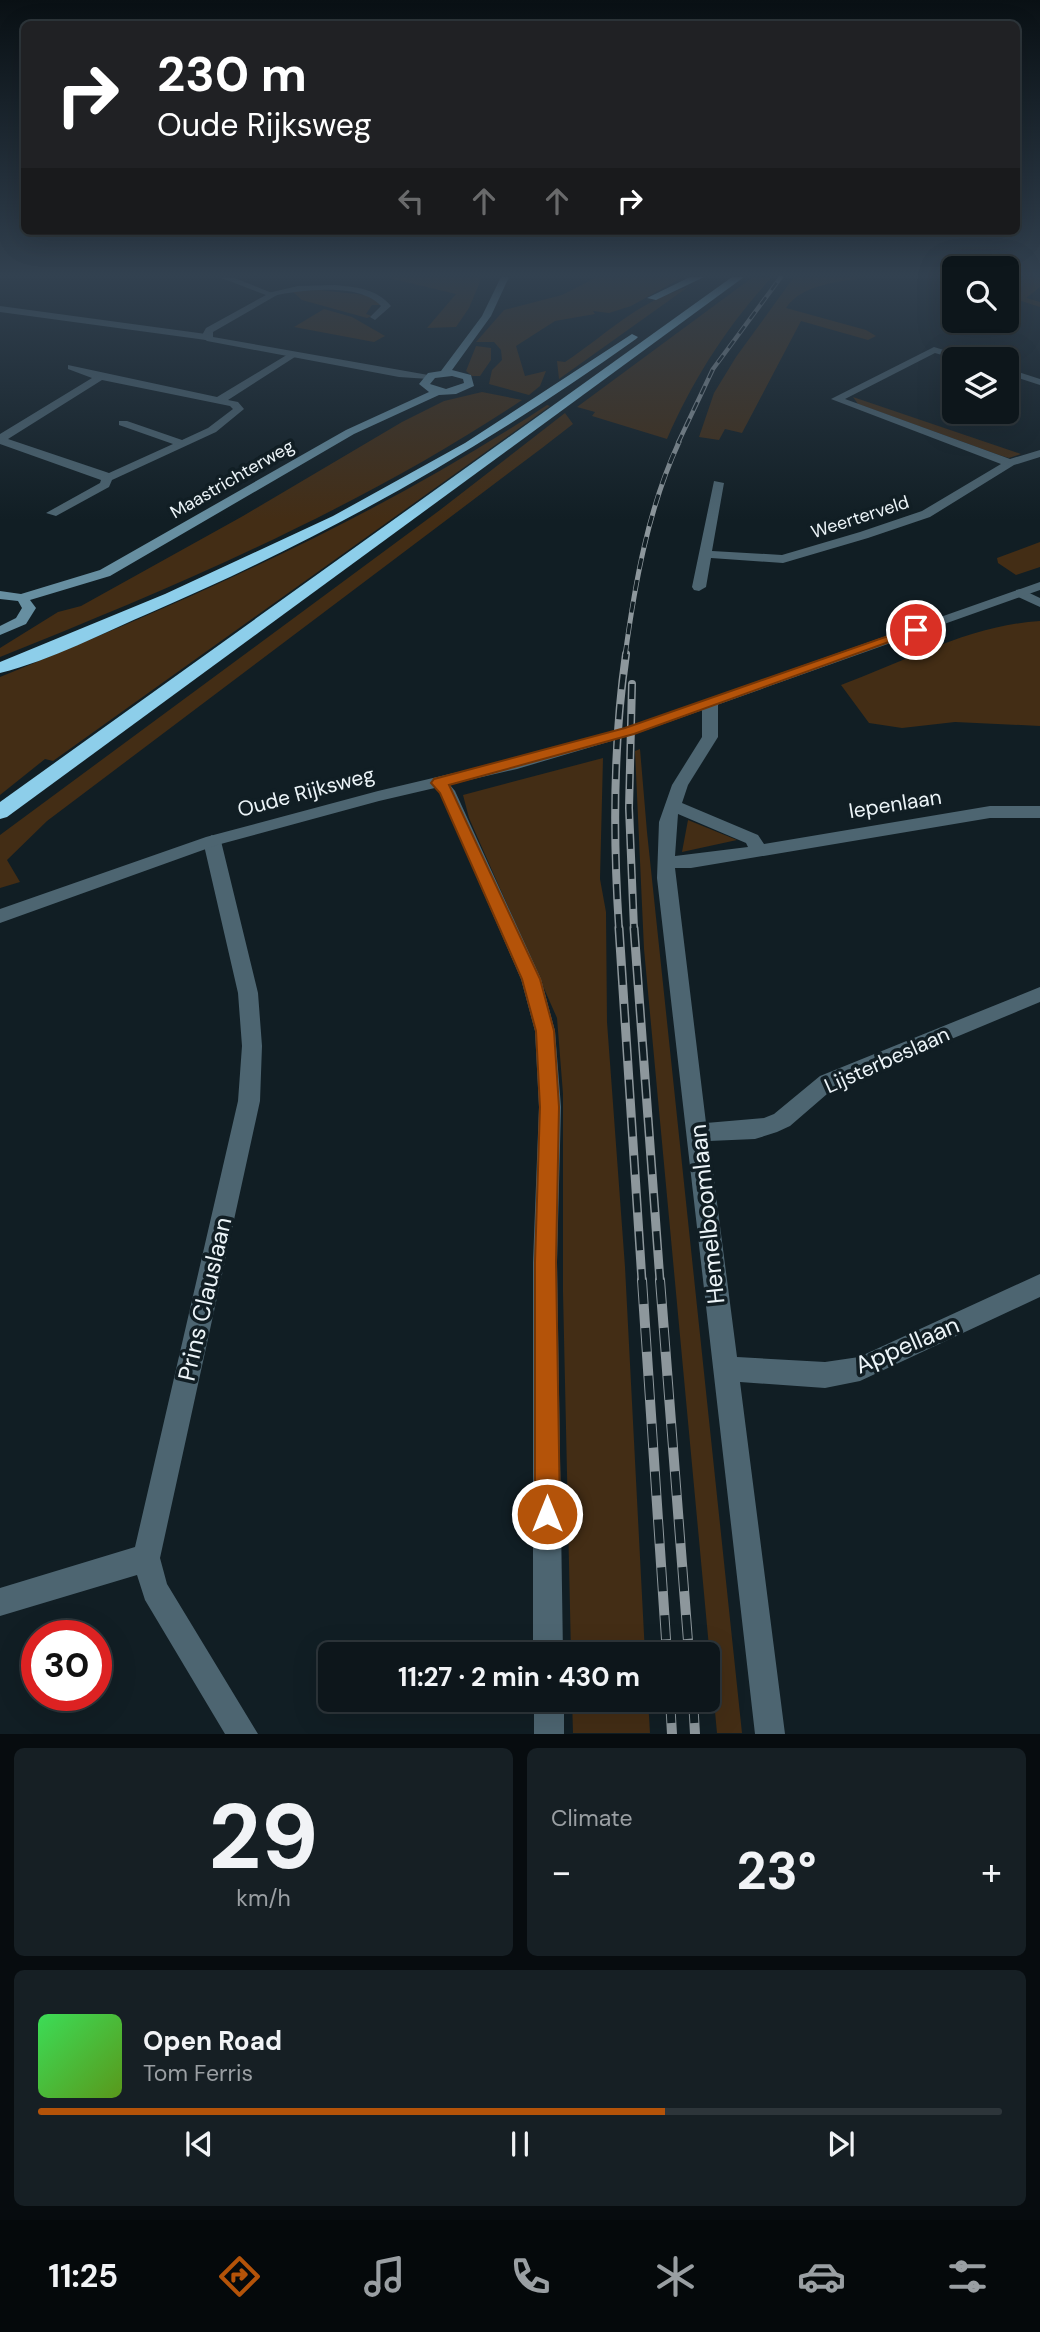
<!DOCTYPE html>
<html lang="en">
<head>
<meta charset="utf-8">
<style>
  :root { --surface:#0d161b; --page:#161f24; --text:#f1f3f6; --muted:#9a9fa3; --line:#2d353a; --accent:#b45309 }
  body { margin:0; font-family:"DM Sans",sans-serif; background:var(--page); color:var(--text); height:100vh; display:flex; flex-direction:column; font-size:26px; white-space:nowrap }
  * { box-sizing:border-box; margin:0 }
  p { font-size:23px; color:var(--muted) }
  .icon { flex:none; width:38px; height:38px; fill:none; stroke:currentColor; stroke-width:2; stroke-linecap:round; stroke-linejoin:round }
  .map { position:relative; height:1734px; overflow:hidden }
  .details { display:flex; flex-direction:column; gap:14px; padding:14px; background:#070c0f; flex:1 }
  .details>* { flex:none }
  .hud { position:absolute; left:21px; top:21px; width:999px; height:214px; border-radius:10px; box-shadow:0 7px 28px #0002,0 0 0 2px var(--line); background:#202124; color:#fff; overflow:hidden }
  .tools { position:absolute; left:942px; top:256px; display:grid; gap:14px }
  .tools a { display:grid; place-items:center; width:77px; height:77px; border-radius:10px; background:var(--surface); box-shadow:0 7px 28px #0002,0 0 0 2px var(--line); font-size:35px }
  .speed { position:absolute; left:21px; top:1620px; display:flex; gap:14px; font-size:35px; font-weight:700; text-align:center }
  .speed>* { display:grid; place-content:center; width:91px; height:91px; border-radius:50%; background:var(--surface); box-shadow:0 7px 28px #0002,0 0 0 2px var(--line); line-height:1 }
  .speed .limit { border:10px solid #d22; background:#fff; color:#111 }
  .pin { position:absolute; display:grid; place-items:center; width:60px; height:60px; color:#fff; margin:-30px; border:4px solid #fff; border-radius:50%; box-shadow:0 2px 7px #0007 }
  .me { position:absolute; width:77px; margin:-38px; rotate:0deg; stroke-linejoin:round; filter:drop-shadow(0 0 5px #0008) }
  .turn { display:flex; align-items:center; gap:24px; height:147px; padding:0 21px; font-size:32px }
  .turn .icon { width:91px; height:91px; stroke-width:2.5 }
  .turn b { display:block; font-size:49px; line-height:60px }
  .lanes { display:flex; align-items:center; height:66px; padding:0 21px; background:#0003; justify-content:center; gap:35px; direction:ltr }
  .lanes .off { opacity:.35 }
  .big { font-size:52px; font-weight:700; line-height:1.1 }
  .details .widget { flex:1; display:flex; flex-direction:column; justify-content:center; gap:10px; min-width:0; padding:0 24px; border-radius:10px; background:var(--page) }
  .details .dial { align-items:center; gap:0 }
  .dial b { font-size:91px; line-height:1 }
  .song { display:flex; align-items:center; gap:21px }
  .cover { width:84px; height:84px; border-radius:10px; background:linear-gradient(135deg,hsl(130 70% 55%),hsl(90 70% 35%)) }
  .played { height:7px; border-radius:4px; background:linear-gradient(90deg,var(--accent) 65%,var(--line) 65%) }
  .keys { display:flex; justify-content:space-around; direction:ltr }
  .heat { display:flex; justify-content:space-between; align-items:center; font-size:38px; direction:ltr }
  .details .tiles { flex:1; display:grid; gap:14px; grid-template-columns:1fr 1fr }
  .widget:last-child { grid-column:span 2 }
  .trip { position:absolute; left:318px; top:1642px; width:402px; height:70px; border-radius:10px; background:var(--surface); box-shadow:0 7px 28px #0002,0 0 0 2px var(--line); font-weight:700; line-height:70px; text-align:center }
  .tabs { display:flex; height:112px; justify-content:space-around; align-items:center; background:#05090b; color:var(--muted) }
  .tabs .icon { width:49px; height:49px }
  .tabs .on { color:var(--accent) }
  .tabs b { font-size:32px; color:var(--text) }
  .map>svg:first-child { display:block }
  .green { fill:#432d15 }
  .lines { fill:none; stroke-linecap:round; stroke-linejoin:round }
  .minor { fill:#4d6571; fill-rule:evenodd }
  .tertiary { fill:#4d6571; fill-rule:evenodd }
  .secondary { fill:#678fa1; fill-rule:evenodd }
  .motorway { fill:#8dceea; fill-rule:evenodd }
  .rail-far4-casing { stroke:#8d979c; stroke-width:4.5 }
  .rail-far3-casing { stroke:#8d979c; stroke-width:5 }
  .rail-far2-casing { stroke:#8d979c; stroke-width:8 }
  .rail-far1-casing { stroke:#8d979c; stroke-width:9 }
  .rail-casing { stroke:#8d979c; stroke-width:10 }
  .rail-far4 { stroke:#111e24; stroke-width:2.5; stroke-dasharray:9; stroke-linecap:butt }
  .rail-far3 { stroke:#111e24; stroke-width:3.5; stroke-dasharray:11; stroke-linecap:butt }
  .rail-far2 { stroke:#111e24; stroke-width:5; stroke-dasharray:15; stroke-linecap:butt }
  .rail-far1 { stroke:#111e24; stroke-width:6; stroke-dasharray:19; stroke-linecap:butt }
  .rail { stroke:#111e24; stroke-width:8; stroke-dasharray:24; stroke-linecap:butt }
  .route { fill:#b45309; stroke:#753606; stroke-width:2 }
  .labels { text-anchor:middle; stroke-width:7; stroke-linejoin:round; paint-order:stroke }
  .far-street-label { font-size:18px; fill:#ecf4f8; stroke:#111e24 }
  .street-label { font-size:21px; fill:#ecf4f8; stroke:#111e24 }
  .near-street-label { font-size:24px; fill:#ecf4f8; stroke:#111e24 }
</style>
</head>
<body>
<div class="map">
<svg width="1040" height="1734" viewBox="0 0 1040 1734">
  <rect width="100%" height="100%" fill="#111e24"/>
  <g class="green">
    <path d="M385 277H482L469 308 456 327 427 328 456 294Z"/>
    <path d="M597 277H683L631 306 609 313 593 311 595 314 555 321 516 346 525 376 546 371 540 386 529 395 489 384 492 370 502 360 501 350 494 342H476L504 310 562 295Z"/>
    <path d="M753 277H772C727 326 693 379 667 439L592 416 595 412 577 407Z"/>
    <path d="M794 277H866C838 283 803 283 786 308L866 330 876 336 868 340 801 321 742 433 725 429 719 440 699 437 714 393 736 357Z"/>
    <path d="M1006 277H1040V287L1026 298 1040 302V307L1006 296Z"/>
    <path d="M688 287 559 379 557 361 565 362C610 332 635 303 688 287Z"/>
    <path d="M319 290 366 295 382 305H372L366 314 372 316 367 318 302 300 292 291Z"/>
    <path d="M324 309 352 317 385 336 374 342 294 327Z"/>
    <path d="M476 346 491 348V360L480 376H472L466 371Z"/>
    <path d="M482 392 522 400C360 508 180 585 0 657V648L58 612 81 606 243 516 402 422 444 401Z"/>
    <path d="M853 397 1021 454 1009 458 999 455 858 404Z"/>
    <path d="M547 405 550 406 53 761 45 759 0 795V677C189 600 376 518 547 405Z"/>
    <path d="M565 413 573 424 542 448 47 821 7 860 20 882 0 888V835L440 510Z"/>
    <path d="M1040 542V567L1016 575 998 563 997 558Z"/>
    <path d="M1040 621V726L955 722 902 728 869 723 841 685C906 661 971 625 1040 621Z"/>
    <path d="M640 749 647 832 742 1733H717L644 949 635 751Z"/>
    <path d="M603 758 600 879 606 912 607 1022 625 1267 645 1654H571L563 1292V1094L557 1018 469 818 463 795Z"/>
    <path d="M688 820 737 840 682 852Z"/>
    <path d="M572 1699H648L650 1733H573Z"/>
  </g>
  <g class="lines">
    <g class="minor">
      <path d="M334 285C355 287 376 288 391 306L375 320 370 317 381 306C360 282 300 290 272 296L268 293 298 286Z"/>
      <path d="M0 306 206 334 211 337 206 340 0 312Z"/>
      <path d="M934 347 973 359H956L935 353 845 399 1010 459 1040 450V457L1014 465 930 517 868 538 783 563 711 558 706 587 699 591 694 590 692 587 714 481 724 483 712 551 782 555 860 532 922 511 1001 464 831 399Z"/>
      <path d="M290 353 298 355 228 400 238 402 244 409 216 432 112 480 109 487 56 516 46 513 100 483 101 480 0 444V434L92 378 68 369V365L217 397ZM102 380 230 406 233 409 208 428 182 440 127 421H119V425L173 444 109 473 8 439Z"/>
      <path d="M1006 368 1040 379V385L1006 374Z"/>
      <path d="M1021 589 1040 598V607L1016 596V590Z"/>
      <path d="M710 699 718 704V737L688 785 682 803 758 835 764 844 990 806H1040V818H990L691 868H675L706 1123 764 1118 774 1114 820 1076 1040 987V1002L834 1088 790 1126 777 1132 755 1139 709 1141 737 1357 825 1362 859 1357 1040 1274V1297L860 1381 825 1388 740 1382 785 1734H755L657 878 659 822 672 785 702 737V704ZM678 814 746 843 748 847 675 856Z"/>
      <path d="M439 778 445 779 455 791 541 979 555 1031 561 1107 557 1262 563 1654H533V1262L539 1107 535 1031 521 979 440 793 431 783Z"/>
      <path d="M212 835 221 841 258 993 262 1046 260 1101 160 1558 167 1584 258 1734H225L145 1600 137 1575 0 1616V1588L135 1547 238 1101 242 1046 238 993 203 841Z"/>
      <rect x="534" y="1699" width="30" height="35"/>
    </g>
    <g class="tertiary">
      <path d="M219 277H232L277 295 213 332V337L434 376 429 379 399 377 207 341 201 337 206 328 266 295Z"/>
      <path d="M1040 582V590L635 734 517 769 379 801 217 845 0 923V909L206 837 378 791 509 760 625 728Z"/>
    </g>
    <path class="secondary" d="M501 277H509L491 316 452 370 471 375 474 386 456 394 439 395 354 434 110 576 30 600 36 608 26 624 0 635V626L16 618 22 608 18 601 0 599V591L21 594 100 570 346 430 429 392 419 384 428 373 441 371 482 316ZM452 376 463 379 464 383 446 389 430 384 435 378Z"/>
    <g class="motorway">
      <path d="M690 277H704L656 300 647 298Z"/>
      <path d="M732 277H744L7 817 0 819V802Z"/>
      <path d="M632 334 638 337 636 339C480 450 328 536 152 612 103 633 52 660 0 673V662L165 594 333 516 465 443Z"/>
    </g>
    <defs>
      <path id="rail-far4" d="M678 443 713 369 781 277"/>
      <path id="rail-far3" d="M625 656C635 583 648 509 679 442"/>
      <g id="rail-far2">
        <path d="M632 684 629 808 634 929"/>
        <path d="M619 929C613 838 613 744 626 654"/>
      </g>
      <g id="rail-far1">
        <path d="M619 928 642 1281"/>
        <path d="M634 928 660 1281"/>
      </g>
      <g id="rail">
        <path d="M642 1280 667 1654"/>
        <path d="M660 1280 689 1654"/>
        <path d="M670 1699 672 1734"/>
        <path d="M693 1699 695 1734"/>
      </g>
    </defs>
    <use href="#rail-far4" class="rail-far4-casing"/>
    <use href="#rail-far3" class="rail-far3-casing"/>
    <use href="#rail-far2" class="rail-far2-casing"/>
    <use href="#rail-far1" class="rail-far1-casing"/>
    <use href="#rail" class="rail-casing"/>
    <use href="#rail-far4" class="rail-far4"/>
    <use href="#rail-far3" class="rail-far3"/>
    <use href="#rail-far2" class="rail-far2"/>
    <use href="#rail-far1" class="rail-far1"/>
    <use href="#rail" class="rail"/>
  </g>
  <linearGradient id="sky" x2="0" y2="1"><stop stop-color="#091014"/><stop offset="0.53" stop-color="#324150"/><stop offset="1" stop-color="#324150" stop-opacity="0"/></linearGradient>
  <rect width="1040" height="520" fill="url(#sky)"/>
  <path class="route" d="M911 628 922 630 634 734 449 785 540 979 554 1031 559 1107 556 1262 560 1514 556 1523 547 1526 539 1523 535 1514V1262L540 1107 536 1031 522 979 440 793 431 783 434 779 625 728Z"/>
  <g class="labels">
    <g class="far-street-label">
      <text transform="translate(232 479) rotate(-30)" y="6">Maastrichterweg</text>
      <text transform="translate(860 517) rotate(-18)" y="6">Weerterveld</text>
    </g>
    <g class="street-label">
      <text transform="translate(306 792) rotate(-15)" y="7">Oude Rijksweg</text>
      <text transform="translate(895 804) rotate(-9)" y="7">Iepenlaan</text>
      <text transform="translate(887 1060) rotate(-24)" y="7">Lijsterbeslaan</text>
    </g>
    <g class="near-street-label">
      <text transform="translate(707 1214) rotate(-96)" y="8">Hemelboomlaan</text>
      <text transform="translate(205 1299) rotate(-77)" y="8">Prins Clauslaan</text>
      <text transform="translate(907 1345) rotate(-23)" y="8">Appellaan</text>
    </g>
  </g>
</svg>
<div class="tools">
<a><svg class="icon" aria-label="search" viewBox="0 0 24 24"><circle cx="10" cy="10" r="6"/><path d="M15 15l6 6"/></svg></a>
<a><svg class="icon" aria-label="layers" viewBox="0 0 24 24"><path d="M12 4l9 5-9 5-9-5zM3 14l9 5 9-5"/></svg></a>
</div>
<div class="speed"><div class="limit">30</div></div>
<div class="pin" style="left:916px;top:630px;background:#d93025"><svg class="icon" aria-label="arrive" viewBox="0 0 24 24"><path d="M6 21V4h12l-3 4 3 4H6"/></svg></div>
<svg class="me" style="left:547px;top:1514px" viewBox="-20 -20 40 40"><circle r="17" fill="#b45309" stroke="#fff" stroke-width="3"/><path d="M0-11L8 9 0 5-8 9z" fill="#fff"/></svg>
<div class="trip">11:27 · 2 min · 430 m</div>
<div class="hud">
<div class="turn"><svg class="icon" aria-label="right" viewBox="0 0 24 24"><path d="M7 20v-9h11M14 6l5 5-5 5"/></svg><div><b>230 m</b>Oude Rijksweg</div></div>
<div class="lanes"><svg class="icon off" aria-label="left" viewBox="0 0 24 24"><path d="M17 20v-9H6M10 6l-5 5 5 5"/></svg><svg class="icon off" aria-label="ahead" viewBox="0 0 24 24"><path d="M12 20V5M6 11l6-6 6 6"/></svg><svg class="icon off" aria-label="ahead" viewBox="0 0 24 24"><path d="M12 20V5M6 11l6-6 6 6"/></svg><svg class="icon" aria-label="right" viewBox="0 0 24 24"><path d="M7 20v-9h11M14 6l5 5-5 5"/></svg></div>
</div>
</div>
<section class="details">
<div class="tiles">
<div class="widget dial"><b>29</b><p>km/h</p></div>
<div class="widget"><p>Climate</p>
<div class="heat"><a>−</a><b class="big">23°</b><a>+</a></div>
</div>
<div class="widget">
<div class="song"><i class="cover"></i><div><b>Open Road</b><p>Tom Ferris</p></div></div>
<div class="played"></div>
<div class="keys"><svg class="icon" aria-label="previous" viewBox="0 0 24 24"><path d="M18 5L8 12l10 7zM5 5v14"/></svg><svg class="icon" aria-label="pause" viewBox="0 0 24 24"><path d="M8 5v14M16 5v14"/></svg><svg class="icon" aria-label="next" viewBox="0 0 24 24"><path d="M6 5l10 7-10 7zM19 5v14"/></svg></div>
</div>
</div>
</section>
<nav class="tabs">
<b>11:25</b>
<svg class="icon on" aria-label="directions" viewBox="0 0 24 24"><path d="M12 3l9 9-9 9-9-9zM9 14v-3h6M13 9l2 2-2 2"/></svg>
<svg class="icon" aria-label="music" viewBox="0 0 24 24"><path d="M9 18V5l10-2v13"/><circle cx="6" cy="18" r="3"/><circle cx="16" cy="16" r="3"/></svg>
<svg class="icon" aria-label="phone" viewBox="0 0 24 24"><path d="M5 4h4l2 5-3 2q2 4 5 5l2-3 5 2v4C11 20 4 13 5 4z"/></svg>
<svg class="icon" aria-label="climate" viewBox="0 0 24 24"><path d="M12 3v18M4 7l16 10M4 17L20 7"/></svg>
<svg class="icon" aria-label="car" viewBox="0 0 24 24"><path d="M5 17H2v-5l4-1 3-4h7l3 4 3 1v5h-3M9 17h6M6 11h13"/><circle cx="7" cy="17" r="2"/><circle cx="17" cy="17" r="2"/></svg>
<svg class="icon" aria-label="filters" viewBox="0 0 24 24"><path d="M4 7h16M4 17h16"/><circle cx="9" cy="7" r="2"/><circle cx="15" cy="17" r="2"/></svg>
</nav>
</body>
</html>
